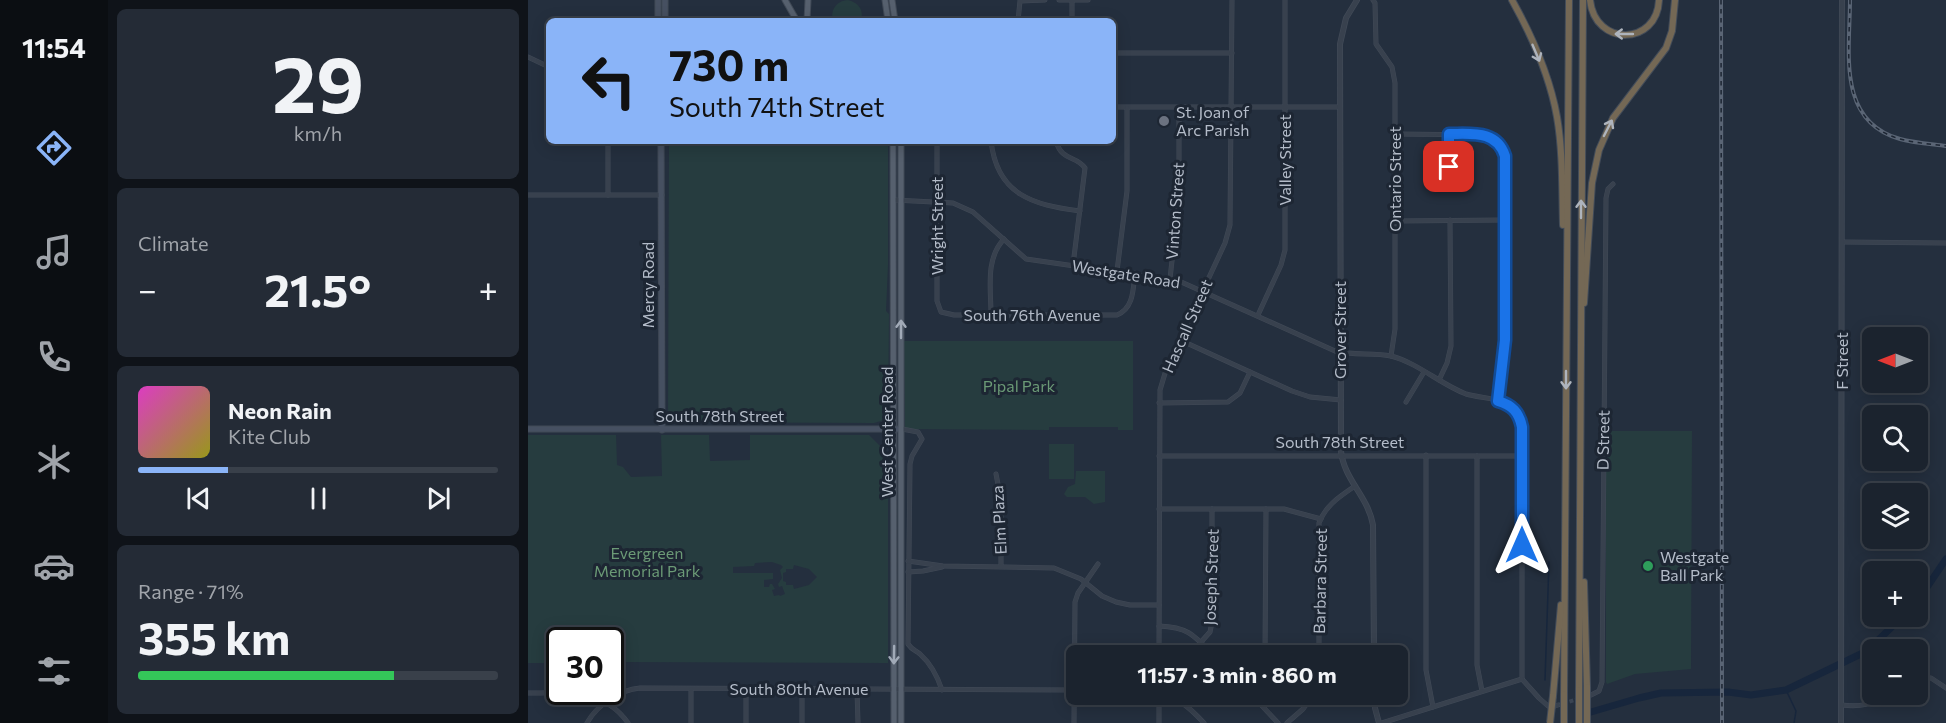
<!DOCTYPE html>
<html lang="en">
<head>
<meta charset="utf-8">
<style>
  :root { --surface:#1b232e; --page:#242b36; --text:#f1f3f6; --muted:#a0a4aa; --line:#39404a; --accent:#8ab4f8 }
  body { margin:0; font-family:Commissioner,sans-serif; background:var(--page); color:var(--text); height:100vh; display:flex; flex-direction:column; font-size:22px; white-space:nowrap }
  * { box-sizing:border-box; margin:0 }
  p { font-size:20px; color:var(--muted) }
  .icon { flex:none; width:33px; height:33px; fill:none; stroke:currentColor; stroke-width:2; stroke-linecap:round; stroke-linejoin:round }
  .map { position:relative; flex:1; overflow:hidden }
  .side { display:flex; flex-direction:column; gap:9px; padding:9px; background:#0f1319; width:420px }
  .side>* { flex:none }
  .hud { position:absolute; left:18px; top:18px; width:570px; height:126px; border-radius:9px; box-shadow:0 3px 15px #0003,0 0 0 2px var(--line); background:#8ab4f8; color:#111; overflow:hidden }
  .needle { width:39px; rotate:270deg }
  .buttons { position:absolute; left:1334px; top:327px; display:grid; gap:12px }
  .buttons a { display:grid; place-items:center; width:66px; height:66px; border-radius:9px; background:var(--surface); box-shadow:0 3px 15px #0003,0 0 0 2px var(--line); font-size:30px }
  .speed { position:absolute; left:18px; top:627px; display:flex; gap:12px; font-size:30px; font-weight:700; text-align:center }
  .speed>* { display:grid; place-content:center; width:78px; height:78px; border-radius:50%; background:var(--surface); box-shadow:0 3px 15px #0003,0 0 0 2px var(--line); line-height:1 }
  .speed .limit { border:3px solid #111; border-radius:9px; background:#fff; color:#111 }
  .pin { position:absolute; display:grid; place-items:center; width:51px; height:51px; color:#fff; margin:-26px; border-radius:12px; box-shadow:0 3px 9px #0006 }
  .me { position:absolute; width:66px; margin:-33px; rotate:0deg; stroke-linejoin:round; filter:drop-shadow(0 0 4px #0008) }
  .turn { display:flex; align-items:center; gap:21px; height:126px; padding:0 24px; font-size:27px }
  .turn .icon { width:78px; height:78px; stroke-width:2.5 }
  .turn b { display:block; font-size:42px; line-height:51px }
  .big { font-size:45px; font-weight:700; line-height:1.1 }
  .side .tile { flex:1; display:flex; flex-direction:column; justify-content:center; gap:9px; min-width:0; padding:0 21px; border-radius:9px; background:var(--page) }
  .side .dial { align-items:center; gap:0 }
  .dial b { font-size:78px; line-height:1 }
  .song { display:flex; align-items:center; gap:18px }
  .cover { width:72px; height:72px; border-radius:9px; background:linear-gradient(135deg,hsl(310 70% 55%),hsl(60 70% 35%)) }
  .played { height:6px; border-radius:3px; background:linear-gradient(90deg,var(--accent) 25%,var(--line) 25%) }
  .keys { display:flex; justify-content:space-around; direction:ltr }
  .heat { display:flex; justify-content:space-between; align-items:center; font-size:33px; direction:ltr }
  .charge { height:9px; border-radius:4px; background:linear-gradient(90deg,#34c759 71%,var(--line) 0) }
  .trip { position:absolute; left:538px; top:645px; width:342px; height:60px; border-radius:9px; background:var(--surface); box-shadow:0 3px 15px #0003,0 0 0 2px var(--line); font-weight:700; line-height:60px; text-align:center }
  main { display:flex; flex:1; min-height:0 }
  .tabs { display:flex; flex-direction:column; width:108px; justify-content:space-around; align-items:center; background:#0b0e12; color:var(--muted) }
  .tabs .icon { width:42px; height:42px }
  .tabs .current { color:var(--accent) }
  .tabs b { font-size:27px; color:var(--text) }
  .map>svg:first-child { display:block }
  .green { fill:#263c3f; fill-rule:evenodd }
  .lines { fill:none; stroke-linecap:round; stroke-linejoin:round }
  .stream { stroke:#17263c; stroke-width:1.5 }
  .river { stroke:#17263c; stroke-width:7 }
  .minor-tunnel { stroke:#3a4453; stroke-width:4; stroke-dasharray:4 2; stroke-linecap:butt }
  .minor-casing { stroke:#414a57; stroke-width:5 }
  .tertiary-casing { stroke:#414a57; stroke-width:6 }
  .secondary-casing { stroke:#414a57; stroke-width:7 }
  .primary-casing { stroke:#414a57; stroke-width:7 }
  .motorway-casing { stroke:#434c59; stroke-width:8 }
  .minor { stroke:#38414e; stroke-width:4 }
  .tertiary { stroke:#38414e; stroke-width:4.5 }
  .secondary { stroke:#465061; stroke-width:5 }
  .primary { stroke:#56606e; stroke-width:5 }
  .motorway { stroke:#746855; stroke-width:6 }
  .rail-casing { stroke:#5a6575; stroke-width:4 }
  .rail { stroke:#1d2633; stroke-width:1.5; stroke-dasharray:4.5; stroke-linecap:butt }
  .motorway-bridge-casing { stroke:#434c59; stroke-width:8; stroke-linecap:butt }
  .motorway-bridge { stroke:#746855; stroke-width:6 }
  .oneway { stroke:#aeb4bd }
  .oneway2 { stroke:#a1aab7 }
  .route-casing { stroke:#114b97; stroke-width:15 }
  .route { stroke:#1a73e8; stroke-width:10 }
  .worship-dot { fill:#6b7280; stroke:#1d2633; stroke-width:2 }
  .leisure-dot { fill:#2e9e5b; stroke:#1d2633; stroke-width:2 }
  .labels { text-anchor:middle; stroke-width:6; stroke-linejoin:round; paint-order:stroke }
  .poi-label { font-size:16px; fill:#b4bcc9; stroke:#1d2633; text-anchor:start }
  .street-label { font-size:16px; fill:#b4bcc9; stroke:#1d2633 }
  .park-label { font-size:16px; fill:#6b9a76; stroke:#1d2633 }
</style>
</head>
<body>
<main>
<nav class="tabs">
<b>11:54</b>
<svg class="icon current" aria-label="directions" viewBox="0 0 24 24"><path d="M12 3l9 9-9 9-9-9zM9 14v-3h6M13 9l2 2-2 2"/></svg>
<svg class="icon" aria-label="music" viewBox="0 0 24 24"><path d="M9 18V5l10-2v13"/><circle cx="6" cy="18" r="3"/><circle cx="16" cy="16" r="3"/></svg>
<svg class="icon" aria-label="phone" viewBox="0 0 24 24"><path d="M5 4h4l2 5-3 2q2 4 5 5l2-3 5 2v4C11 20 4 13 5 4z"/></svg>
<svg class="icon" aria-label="climate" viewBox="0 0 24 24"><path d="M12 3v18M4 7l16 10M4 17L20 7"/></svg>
<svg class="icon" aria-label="car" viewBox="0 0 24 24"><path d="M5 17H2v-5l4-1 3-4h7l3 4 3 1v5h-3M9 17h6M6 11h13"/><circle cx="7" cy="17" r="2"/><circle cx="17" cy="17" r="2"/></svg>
<svg class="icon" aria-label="filters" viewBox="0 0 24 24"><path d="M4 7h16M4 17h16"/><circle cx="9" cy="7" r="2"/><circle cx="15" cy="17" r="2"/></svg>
</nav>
<section class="side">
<div class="tile dial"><b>29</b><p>km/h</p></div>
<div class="tile"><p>Climate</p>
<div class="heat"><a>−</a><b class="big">21.5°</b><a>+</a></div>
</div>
<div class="tile">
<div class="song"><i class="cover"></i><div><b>Neon Rain</b><p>Kite Club</p></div></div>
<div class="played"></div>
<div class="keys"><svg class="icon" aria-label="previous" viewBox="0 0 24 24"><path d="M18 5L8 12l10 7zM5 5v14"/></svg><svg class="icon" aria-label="pause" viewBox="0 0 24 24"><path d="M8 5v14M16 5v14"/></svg><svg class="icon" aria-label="next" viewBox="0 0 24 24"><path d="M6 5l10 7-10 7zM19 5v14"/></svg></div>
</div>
<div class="tile"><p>Range · 71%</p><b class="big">355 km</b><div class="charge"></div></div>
</section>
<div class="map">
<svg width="1418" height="723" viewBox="0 0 1418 723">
  <rect width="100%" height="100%" fill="#242f3e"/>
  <g class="green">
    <path d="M320 0C331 3 336 10 333 21H305C302 10 308 1 320 0Z"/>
    <path d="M141 141H360V265L358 311 361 314 360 419 346 423 140 422Z"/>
    <path d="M376 341H605V430H590V427H521V430L377 429Z"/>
    <path d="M1078 431H1164L1163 669 1107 674 1079 684 1078 682Z"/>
    <path d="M0 435H181L182 461 222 460V435H341L360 454V663L83 662 82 640H32L31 663H0ZM88 435H133L134 476 103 477 95 467 89 465ZM244 562 253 565 255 567 252 570 254 578 250 584 251 587 254 586 257 594 252 596 251 595 246 596 244 590 247 589 244 584H242L241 587H236V580L245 579V573H205V567L226 566 227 563ZM266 565 281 569 289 577 281 585 266 589 265 585H258V582L255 581V573L258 572V569H265Z"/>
    <rect x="521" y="444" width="25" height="35"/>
    <path d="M548 471H577V502L566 504 557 497H539L536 494 540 487 547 484Z"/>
  </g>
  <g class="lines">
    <g class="stream">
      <path d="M1017 680 1021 562"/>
      <path d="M1258 690 1268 711 1266 723"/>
    </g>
    <g class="river">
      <path d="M1389 602 1418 559"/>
      <path d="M1063 712 1111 698 1133 693 1200 692 1223 695 1258 690 1339 651 1375 616"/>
    </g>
    <path class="minor-tunnel" d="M1030 705 1060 696"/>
    <defs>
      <g id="minor">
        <path d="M531 0H560"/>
        <path d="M544 0V21"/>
        <path d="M845 0 847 3 848 44 864 67 867 83V329L863 356"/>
        <path d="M490 21 492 1 517 0"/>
        <path d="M585 53H704"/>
        <path d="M0 57 21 67"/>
        <path d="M585 107H812"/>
        <path d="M867 134 957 135 968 140 976 152 977 340 970 401"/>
        <path d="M80 141V195"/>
        <path d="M409 141V301L413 312 426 315H589C606 308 605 289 607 273"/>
        <path d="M463 141C469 195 505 205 552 211"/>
        <path d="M528 141C534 162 548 155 557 168L545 265"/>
        <path d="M921 167V134"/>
        <path d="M0 195H134"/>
        <path d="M366 200 425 203 445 212 498 259 651 281 807 351C826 356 845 352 863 356 890 363 912 384 938 394 951 398 967 397 979 404 988 409 992 417 994 427V679"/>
        <path d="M867 221 977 220"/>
        <path d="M1314 242 1418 243"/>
        <path d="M589 271 599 191V108"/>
        <path d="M642 279 651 196V107"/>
        <path d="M463 315C463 289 457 259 476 239"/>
        <path d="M730 315 753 265 757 250V0"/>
        <path d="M652 340 764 391 782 397 813 400"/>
        <path d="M911 380 919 363 923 346 922 220"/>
        <path d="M878 402 896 372"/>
        <path d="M631 403 700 402 712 393 722 372"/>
        <path d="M374 429 390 432 394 439 384 456 382 464 380 644C384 650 387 650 392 654 402 663 410 678 414 690"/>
        <path d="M898 455V670L905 707"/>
        <path d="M631 456H994"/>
        <path d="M949 456V665L954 691"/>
        <path d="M468 474 473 500V566"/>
        <path d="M631 509H756L793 519"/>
        <path d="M380 561 415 566 526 568 553 579 574 596 588 602 602 605H631"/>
        <path d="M380 572 395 571 414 567"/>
        <path d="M631 626C660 627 666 635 686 656"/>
        <path d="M673 642 682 632 684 622V509"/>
        <path d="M631 656 632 390 638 370 697 243 702 225 704 0"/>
        <path d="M737 656 738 509"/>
        <path d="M791 656V523C798 505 811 497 827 486"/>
        <path d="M1389 678H1403L1418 688"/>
        <path d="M994 679 1011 698 1020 706"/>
        <path d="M218 689V723"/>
        <path d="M274 689V723"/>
        <path d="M329 690 330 723"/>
        <path d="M0 693C37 693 76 688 100 723"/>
        <path d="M723 694 750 723"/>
        <path d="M1063 695 1071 691 1074 682 1078 198 1080 189 1085 184"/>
        <path d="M631 696C652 698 662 708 676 723"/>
        <path d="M1313 705C1333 707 1344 705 1360 694"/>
        <path d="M1027 706 1030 705"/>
        <path d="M59 723C69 705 91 690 112 688L546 690"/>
        <path d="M163 723V689"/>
        <path d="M546 723 547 602 550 593 570 564"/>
        <path d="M631 723V695"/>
        <path d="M759 723 775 709 786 694"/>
        <path d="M854 723 994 679"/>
      </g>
      <g id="tertiary">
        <path d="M829 0 818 18 812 44 813 451C816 480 840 496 845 525L846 656"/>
        <path d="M846 694 847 708 851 723"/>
        <path d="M1313 723 1314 0"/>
      </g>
      <g id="secondary">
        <path d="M130 0V21"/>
        <path d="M137 0V21"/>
        <path d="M133 141 134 430"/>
        <path d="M0 429H369"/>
      </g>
      <g id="primary">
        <path d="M257 0 269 21"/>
        <path d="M357 0 360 21"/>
        <path d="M364 0 367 21"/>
        <path d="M279 21 280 0"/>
        <path d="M365 141 366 723"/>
        <path d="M373 141V723"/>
      </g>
      <g id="motorway">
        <path d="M984 0C1004 36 1022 77 1029 117 1035 152 1034 189 1035 225"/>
        <path d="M1062 0C1067 47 1129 46 1131 0"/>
        <path d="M1056 303 1064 183 1071 150 1085 118 1138 48 1144 31 1147 0"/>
        <path d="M1056 582 1059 687"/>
        <path d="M1051 690 1055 0"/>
        <path d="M1036 694 1041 0"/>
        <path d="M1025 696 1033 605"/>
      </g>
    </defs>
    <use href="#minor" class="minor-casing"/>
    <use href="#tertiary" class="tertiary-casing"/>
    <use href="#secondary" class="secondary-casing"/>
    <use href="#primary" class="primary-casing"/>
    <use href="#motorway" class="motorway-casing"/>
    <use href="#minor" class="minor"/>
    <use href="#tertiary" class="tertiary"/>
    <use href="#secondary" class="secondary"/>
    <use href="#primary" class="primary"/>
    <use href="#motorway" class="motorway"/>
    <defs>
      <g id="rail">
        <path d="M1193 0 1194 723"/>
        <path d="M1322 0C1322 51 1308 121 1372 139 1387 143 1403 144 1418 146"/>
      </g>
    </defs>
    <use href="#rail" class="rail-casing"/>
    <use href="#rail" class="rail"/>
    <defs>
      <g id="motorway-bridge">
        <path d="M1059 687V723"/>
        <path d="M1022 723 1025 696"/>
        <path d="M1036 723V694"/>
        <path d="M1051 723V690"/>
      </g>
    </defs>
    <use href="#motorway-bridge" class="motorway-bridge-casing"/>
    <use href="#motorway-bridge" class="motorway-bridge"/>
  </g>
  <defs><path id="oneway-shaft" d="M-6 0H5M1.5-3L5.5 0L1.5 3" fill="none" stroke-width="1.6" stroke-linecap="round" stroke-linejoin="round" transform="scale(1.5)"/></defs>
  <g class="oneway">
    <use href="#oneway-shaft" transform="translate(1096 34) rotate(-180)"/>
    <use href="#oneway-shaft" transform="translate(1008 53) rotate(67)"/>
    <use href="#oneway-shaft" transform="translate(1080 128) rotate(-63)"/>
    <use href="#oneway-shaft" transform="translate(1053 209) rotate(-90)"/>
    <use href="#oneway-shaft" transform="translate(1038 380) rotate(90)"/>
  </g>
  <g class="oneway2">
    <use href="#oneway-shaft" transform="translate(373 329) rotate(-90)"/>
    <use href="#oneway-shaft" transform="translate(366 655) rotate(91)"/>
  </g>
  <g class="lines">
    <defs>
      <path id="route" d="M921 167V134C944 134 969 130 977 156V340L970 401C984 405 991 412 994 427V545"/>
    </defs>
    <use href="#route" class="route-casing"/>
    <use href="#route" class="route"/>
  </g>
  <circle class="worship-dot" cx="636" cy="121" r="6"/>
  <circle class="leisure-dot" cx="1120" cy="566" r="6"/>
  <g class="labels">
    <g class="poi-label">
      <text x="648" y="118">St. Joan of<tspan x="648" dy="18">Arc Parish</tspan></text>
      <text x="1132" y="563">Westgate<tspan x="1132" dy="18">Ball Park</tspan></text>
    </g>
    <g class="street-label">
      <text transform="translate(757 160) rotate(-90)" y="6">Valley Street</text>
      <text transform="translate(867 179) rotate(-90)" y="6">Ontario Street</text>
      <text transform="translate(647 211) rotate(-86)" y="6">Vinton Street</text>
      <text transform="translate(409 226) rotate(-90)" y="6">Wright Street</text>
      <text transform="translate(598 274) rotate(9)" y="6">Westgate Road</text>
      <text transform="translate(120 285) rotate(-90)" y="6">Mercy Road</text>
      <text x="504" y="321">South 76th Avenue</text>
      <text transform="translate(659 326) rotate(-66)" y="6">Hascall Street</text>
      <text transform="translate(812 330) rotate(-90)" y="6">Grover Street</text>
      <text transform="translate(1314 361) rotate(-90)" y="6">F Street</text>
      <text x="192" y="422">South 78th Street</text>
      <text transform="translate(359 432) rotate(-90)" y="6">West Center Road</text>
      <text transform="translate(1075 440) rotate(-89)" y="6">D Street</text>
      <text x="812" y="448">South 78th Street</text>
      <text transform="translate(471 520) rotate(-93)" y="6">Elm Plaza</text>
      <text transform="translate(683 577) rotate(-88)" y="6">Joseph Street</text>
      <text transform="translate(792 581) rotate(-89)" y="6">Barbara Street</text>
      <text x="271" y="695">South 80th Avenue</text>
    </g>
    <g class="park-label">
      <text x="491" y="392">Pipal Park</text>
      <text x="119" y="559">Evergreen<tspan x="119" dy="18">Memorial Park</tspan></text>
    </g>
  </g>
</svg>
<div class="buttons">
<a><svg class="needle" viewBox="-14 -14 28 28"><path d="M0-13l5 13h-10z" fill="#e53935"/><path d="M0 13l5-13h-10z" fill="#a0a4aa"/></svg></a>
<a><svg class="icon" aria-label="search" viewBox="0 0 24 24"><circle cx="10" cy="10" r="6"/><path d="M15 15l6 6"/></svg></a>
<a><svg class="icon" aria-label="layers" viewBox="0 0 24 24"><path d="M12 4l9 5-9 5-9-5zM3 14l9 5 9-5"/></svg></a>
<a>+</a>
<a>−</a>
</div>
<div class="speed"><div class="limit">30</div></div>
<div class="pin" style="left:921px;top:167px;background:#d93025"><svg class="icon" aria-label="arrive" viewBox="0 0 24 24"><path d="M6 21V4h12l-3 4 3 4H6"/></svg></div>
<svg class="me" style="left:994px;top:545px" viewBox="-20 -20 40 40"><path d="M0-17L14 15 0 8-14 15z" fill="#1a73e8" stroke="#fff" stroke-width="4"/></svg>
<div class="trip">11:57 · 3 min · 860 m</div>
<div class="hud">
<div class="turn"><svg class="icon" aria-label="left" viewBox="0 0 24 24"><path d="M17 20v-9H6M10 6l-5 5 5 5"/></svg><div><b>730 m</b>South 74th Street</div></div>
</div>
</div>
</main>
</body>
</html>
